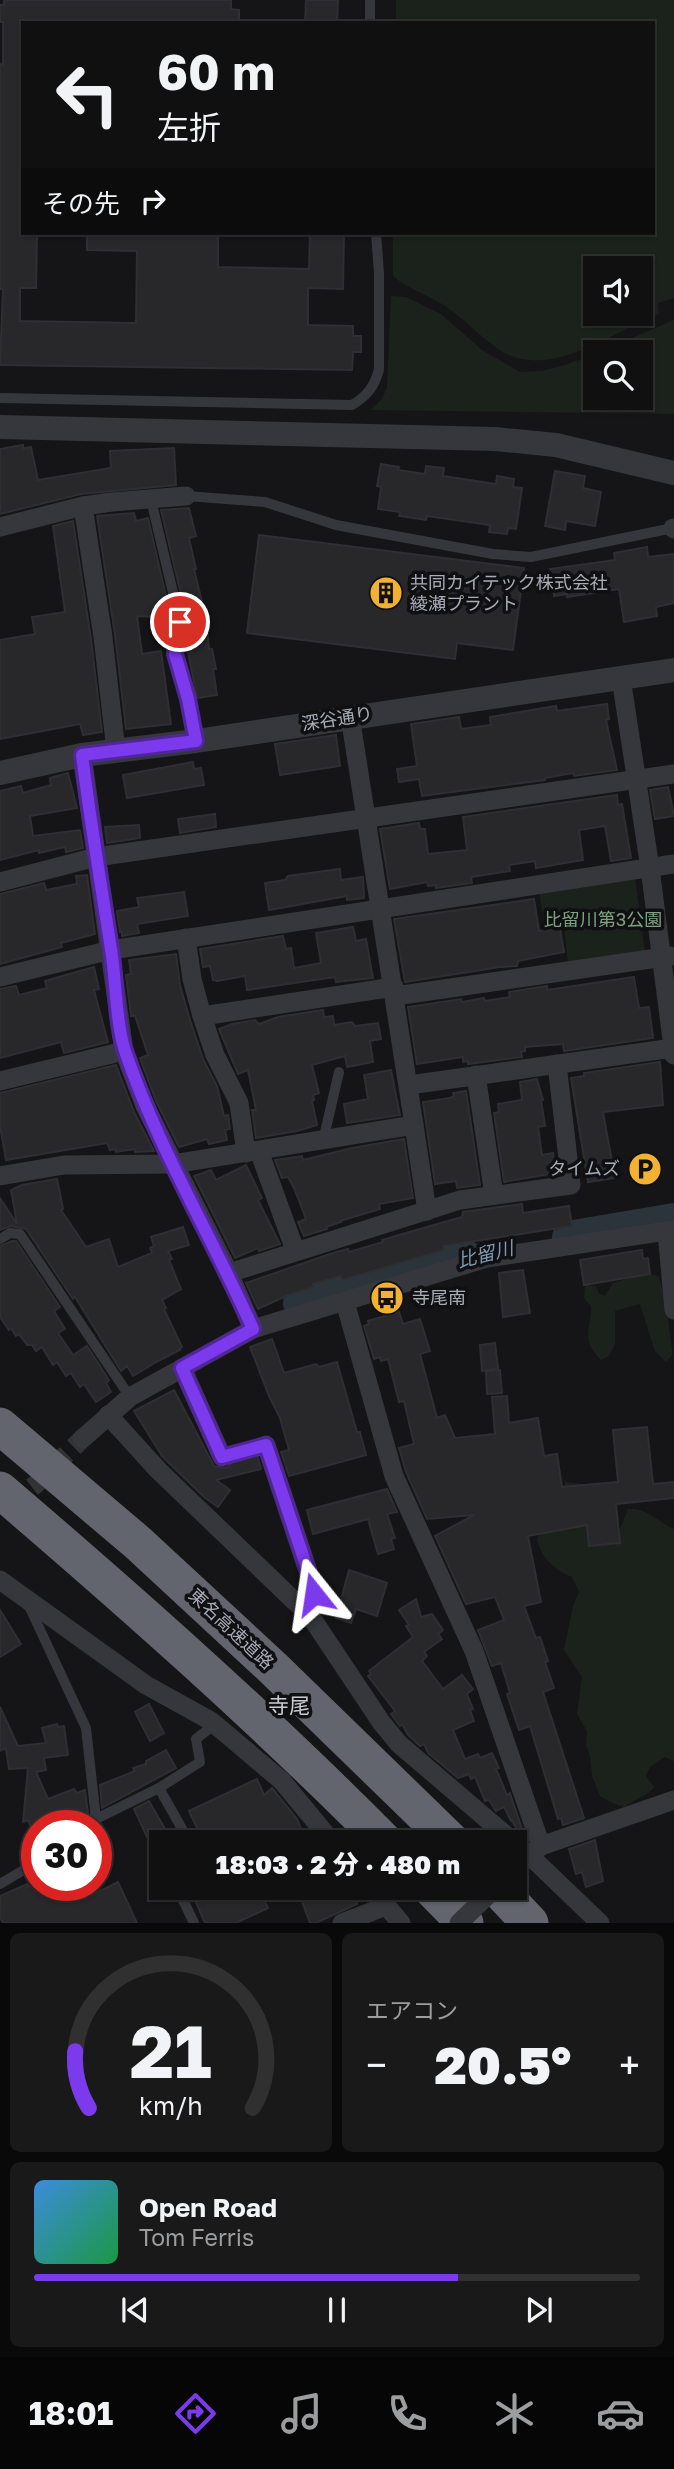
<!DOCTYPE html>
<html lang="ja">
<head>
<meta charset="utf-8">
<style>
  :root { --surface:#101011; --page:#19191a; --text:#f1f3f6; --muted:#9c9d9f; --line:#303031; --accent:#7c3aed }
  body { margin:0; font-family:"Golos Text","Noto Sans JP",sans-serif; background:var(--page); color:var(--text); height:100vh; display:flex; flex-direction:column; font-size:26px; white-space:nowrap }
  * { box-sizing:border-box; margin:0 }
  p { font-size:23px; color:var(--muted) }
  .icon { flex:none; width:38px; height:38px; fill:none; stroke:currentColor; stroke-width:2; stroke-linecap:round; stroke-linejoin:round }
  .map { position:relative; height:1923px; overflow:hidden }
  .panel { display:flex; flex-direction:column; gap:10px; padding:10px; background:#090909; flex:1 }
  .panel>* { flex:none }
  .guide { position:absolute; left:21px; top:21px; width:634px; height:214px; border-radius:0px; box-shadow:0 2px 5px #0004,0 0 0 2px var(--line); background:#101011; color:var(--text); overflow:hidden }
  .tools { position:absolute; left:583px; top:256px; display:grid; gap:14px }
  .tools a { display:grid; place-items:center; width:70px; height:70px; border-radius:0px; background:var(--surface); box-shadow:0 2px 5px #0004,0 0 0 2px var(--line); font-size:35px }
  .speed { position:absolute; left:21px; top:1810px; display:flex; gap:14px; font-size:35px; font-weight:700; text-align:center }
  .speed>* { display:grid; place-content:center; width:91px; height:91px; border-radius:50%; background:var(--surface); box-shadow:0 2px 5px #0004,0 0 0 2px var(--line); line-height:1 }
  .speed .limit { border:10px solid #d22; background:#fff; color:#111 }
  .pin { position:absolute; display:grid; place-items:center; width:60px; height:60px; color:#fff; margin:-30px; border:4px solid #fff; border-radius:50%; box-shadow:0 2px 7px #0007 }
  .me { position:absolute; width:77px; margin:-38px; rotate:345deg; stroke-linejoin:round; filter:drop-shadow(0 0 5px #0008) }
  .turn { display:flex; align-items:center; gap:24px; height:147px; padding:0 21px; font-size:32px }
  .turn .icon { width:91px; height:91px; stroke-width:2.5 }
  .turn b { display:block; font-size:49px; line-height:60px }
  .then { display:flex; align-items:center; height:66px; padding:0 21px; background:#0003; gap:14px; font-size:26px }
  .big { font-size:52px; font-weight:800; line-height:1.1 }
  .panel .tile { flex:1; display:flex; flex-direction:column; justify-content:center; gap:10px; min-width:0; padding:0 24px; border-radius:10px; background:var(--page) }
  .panel .dial { align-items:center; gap:0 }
  .dial svg { height:182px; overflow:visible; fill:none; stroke:var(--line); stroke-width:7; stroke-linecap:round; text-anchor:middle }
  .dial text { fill:var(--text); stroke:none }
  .song { display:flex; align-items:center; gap:21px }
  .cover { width:84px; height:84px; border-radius:10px; background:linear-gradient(135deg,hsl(210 70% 55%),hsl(140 70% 35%)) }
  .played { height:7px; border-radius:4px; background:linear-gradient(90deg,var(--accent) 70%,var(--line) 70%) }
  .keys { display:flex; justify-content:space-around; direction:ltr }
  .heat { display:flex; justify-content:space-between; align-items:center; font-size:38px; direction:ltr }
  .panel .tiles { flex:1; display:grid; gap:10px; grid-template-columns:1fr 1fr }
  .tile:last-child { grid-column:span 2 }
  .trip { position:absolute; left:149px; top:1830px; width:378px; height:70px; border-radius:0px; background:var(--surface); box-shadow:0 2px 5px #0004,0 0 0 2px var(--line); font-weight:800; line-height:70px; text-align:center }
  .tab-bar { display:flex; height:112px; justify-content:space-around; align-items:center; background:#060607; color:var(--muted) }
  .tab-bar .icon { width:49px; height:49px }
  .tab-bar .selected { color:var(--accent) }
  .tab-bar b { font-size:32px; color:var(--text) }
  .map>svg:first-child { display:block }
  .green { fill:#1b221c; fill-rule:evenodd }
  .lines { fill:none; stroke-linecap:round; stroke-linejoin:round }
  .river { stroke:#2b343b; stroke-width:32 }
  .building { fill:#28282b; stroke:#2f2f33; stroke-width:2 }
  .minor-tunnel { stroke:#323337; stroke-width:19; stroke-dasharray:19 10; stroke-linecap:butt }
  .service { stroke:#36373c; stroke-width:10 }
  .minor { stroke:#36373c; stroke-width:19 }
  .tertiary { stroke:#36373c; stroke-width:24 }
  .motorway { stroke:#62656d; stroke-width:37 }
  .minor-bridge { stroke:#36373c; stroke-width:19 }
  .route-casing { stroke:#51269a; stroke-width:18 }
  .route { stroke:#7c3aed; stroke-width:12 }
  .labels { text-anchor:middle; stroke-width:7; stroke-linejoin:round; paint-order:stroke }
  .poi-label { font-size:18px; fill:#a7acb7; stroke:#101012; text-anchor:start }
  .street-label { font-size:18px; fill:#a7acb7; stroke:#101012 }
  .park-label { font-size:18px; fill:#7ea280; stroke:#101012 }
  .water-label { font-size:19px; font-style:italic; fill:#7e9ab2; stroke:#101012 }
  .quarter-label { font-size:21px; fill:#c8cbd3; stroke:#101012 }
</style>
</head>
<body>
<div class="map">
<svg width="674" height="1923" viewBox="0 0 674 1923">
  <rect width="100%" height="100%" fill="#151517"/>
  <g class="green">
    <path d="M396 0H674V298L658 303 659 314C613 331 552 380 503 352 483 340 468 322 448 308 431 296 409 290 393 276V233H653V23H396ZM595 268H640V313H595Z"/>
    <path d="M391 296 406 297 441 314 482 350 520 372 542 371 562 366 595 354V397H640V352H599L674 320V414L371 410 381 400 387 388Z"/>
    <path d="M635 878 645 952 568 963 564 926 545 927 539 892Z"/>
    <path d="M646 1273 658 1276C668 1300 668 1328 673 1354L666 1362 655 1351 640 1304 615 1311V1344L609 1356 601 1360C580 1339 591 1330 591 1306L584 1298 585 1285 596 1286 599 1294 605 1296 613 1283Z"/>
    <path d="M566 1482 582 1484 616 1539 628 1509C646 1507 658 1522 674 1529V1761L665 1757 650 1767 646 1776 654 1787C648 1796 633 1800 624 1807L610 1802 600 1796 592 1776 590 1756 586 1745 587 1731 577 1714 582 1677 564 1650 573 1606 579 1592 572 1577C554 1570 542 1558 537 1540Z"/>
  </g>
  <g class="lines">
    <g class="river">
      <path d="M568 1237 674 1219"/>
      <path d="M299 1303 466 1256"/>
    </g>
  </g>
  <g class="building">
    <path d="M4 0H231V9L239 10V23H23V233H37L36 288H20V321L136 323 137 251 87 250V233H218V267L309 269 310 233H344L343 289 308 288V325L353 326V336H361V352H353L352 370 0 365 3 289H0V64L3 65V22H0V5H4Z"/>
    <path d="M306 0H338L337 23H305Z"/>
    <path d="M23 445V448L31 447 38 480 111 468 110 451 174 448 176 485 81 494 0 514V449Z"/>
    <path d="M381 464 399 467 398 470 425 474 426 466 444 468 443 476 496 484 497 476 514 479 513 487 522 488 516 529 508 528 507 534 489 532 490 525 427 516 426 520 399 516 400 512 378 509 381 487 377 486Z"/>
    <path d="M555 471 585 476 583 488 601 492 595 526 566 521 565 530 545 526Z"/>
    <path d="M189 508 196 536 189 538 196 569H194L206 619 209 649H212L216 669H213L217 695 197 698 188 652H191L186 629 187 620 161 510Z"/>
    <path d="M134 513 136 521 148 518 171 618 137 616 142 654 161 651 171 724 126 729 115 635 97 516Z"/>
    <path d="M73 521 91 639 102 732 83 735 80 724 0 739V640L35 634 32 617 65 612 53 526Z"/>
    <path d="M259 535 524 568 513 650 457 643 455 659 247 633Z"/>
    <path d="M647 547 648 557 674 554V603L656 607 657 616 624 622 619 589 567 597V594L554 596 550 569 615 560 614 553Z"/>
    <path d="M607 704 609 719 606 720 617 770 574 776 573 773 545 778V780L422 796 419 779 399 782 397 769 417 766 411 724 459 717 461 729 491 725 490 717 556 706 557 711Z"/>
    <path d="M336 735 340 766 280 775 275 744Z"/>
    <path d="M193 762 194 769 201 768 204 785 127 798 123 775Z"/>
    <path d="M68 773 77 808 30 816 33 836 80 830 83 848 66 852 65 847 39 853V850L0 860V791L21 786 23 793 51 785 50 778Z"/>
    <path d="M668 787 674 816 655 819 650 790Z"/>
    <path d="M617 795 618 805 622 804 631 858 611 861 605 826 579 830 583 860 536 868 535 861 509 865 510 871 471 877 472 883 436 888V885L428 886 427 882 390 889 380 829 419 823 420 829H425L428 854 467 850 463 817Z"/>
    <path d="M215 814 216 827 180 833 178 819Z"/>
    <path d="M139 825 140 838 107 843 105 827Z"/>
    <path d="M340 869 341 880 363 877 364 898 347 900V896L269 910 265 883 285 880 288 876Z"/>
    <path d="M87 875 95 934 61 943 62 947 0 964V894L44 883 46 890 77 884 76 876Z"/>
    <path d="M184 892 188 916 137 924 139 933 122 936V932H120L117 911 139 907 137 898Z"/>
    <path d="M534 899 539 931 560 928 564 952 518 961 517 966 500 967 405 982 394 919Z"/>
    <path d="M353 927 356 941 366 939 373 978 336 982 335 977 247 990 245 976 217 981 213 980 210 966 203 967 200 949 283 936 286 949 291 948 294 968 321 963 316 933Z"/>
    <path d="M176 954 180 985 190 1020 203 1059 217 1086 224 1116 228 1115 230 1129 225 1130 227 1140 209 1144 207 1139 179 1147 156 1101 140 1058 148 1055 135 1016H131L126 975 131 974 129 960Z"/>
    <path d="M94 967 99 989 94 990 108 1042 64 1053 61 1042 0 1058V989L16 986 19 995 47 988 45 981Z"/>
    <path d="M634 977 639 1008 649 1007 653 1038 564 1051 563 1044 525 1047V1051L521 1052 522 1057 468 1064V1061L463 1062V1057L417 1064 408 1007 461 999 462 1002 484 998 485 1001 510 997 509 992 547 986V990Z"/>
    <path d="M323 1010 324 1017 333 1016 334 1025 352 1022 355 1026 378 1023 381 1039 370 1041 373 1062 347 1067 345 1056 312 1065 319 1093 313 1095 314 1100 312 1101 317 1125 297 1131 256 1138 252 1110H256L248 1070 238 1074 219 1029 232 1024 255 1020 259 1024 278 1017Z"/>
    <path d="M660 1062 663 1105 603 1112 615 1178 588 1182 571 1078 584 1076V1073Z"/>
    <path d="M116 1065 134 1112 154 1151 135 1152V1149L116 1152 115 1149 110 1150 107 1143 6 1160 0 1126V1093Z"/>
    <path d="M391 1070 400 1115 347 1123 344 1104 368 1099 364 1075Z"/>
    <path d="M537 1079 543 1100H541L545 1126 538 1127 542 1155 553 1153 556 1173 504 1182 494 1113 499 1112 498 1104 522 1100 520 1082Z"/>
    <path d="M466 1091 480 1185 457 1188 456 1181 435 1184 423 1102 450 1098 454 1096 453 1093Z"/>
    <path d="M404 1139 413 1198 379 1204 380 1209 340 1221 341 1222 326 1227 327 1229 304 1236 298 1222 306 1219 294 1188 288 1177 282 1178 275 1160 302 1156 303 1160 352 1148Z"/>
    <path d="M246 1165 262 1198 258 1200 280 1244 259 1251 258 1248 235 1258 194 1176 211 1170 216 1180Z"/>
    <path d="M57 1179 63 1209 61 1210 86 1247 109 1239 118 1267 152 1253 150 1248 154 1246 151 1237 183 1227 189 1245 168 1251 172 1259 169 1260 181 1289 162 1300 166 1308 164 1309 182 1347 179 1349 180 1350 158 1361 133 1376 127 1366 121 1371 75 1297 73 1299 26 1229 11 1226 0 1230V1198L17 1224 11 1190 22 1185Z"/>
    <path d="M522 1204 523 1213 569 1206 572 1226 443 1246 444 1250 342 1280 341 1276 313 1284 314 1287 286 1296 258 1309 246 1283 336 1252 348 1249 349 1252 383 1242 382 1240 399 1235 462 1217 463 1212Z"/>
    <path d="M12 1241H16L60 1307 54 1311 65 1329 58 1333 73 1355 87 1346 109 1380 106 1383 111 1392 96 1402 84 1384 80 1387 71 1373 66 1376 57 1362 53 1365 42 1347 36 1351 32 1345H27L19 1334 16 1336 11 1328 9 1330 0 1317V1246Z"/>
    <path d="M642 1250 643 1259 648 1258 650 1274 584 1285 580 1260Z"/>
    <path d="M523 1270 530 1313 503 1317 499 1273Z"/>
    <path d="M399 1312 403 1324 420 1319 430 1351 420 1354 437 1418 445 1415 455 1438 495 1434 492 1397 507 1396 509 1423 538 1418 544 1456 557 1454 562 1487 618 1482 613 1430 647 1427 653 1484 674 1482V1498L616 1504 620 1543 589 1546 587 1525 528 1536 541 1602 524 1606 536 1638 540 1637 548 1661 545 1662 554 1688 543 1692 584 1818 563 1825 561 1818 558 1819 530 1726 519 1730 507 1694 510 1693 501 1663 492 1666 478 1630 504 1620 495 1597 466 1604 435 1536 474 1515 427 1519 406 1472 399 1448 414 1444 404 1401 399 1402 388 1359 381 1361 380 1357 374 1359 364 1326 369 1324 368 1321Z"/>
    <path d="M272 1339 284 1373 316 1364 319 1367 337 1362 357 1432H360L366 1455 289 1476 281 1452 289 1450 280 1418 269 1396 250 1347Z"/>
    <path d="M495 1343 498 1368 482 1371 480 1345Z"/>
    <path d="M500 1370 502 1393 487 1394 486 1371Z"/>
    <path d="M174 1390 214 1466 226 1468 233 1462 257 1455 261 1469 216 1480 230 1490 218 1507 204 1497 162 1456 134 1411Z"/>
    <path d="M387 1489 397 1512 387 1514 395 1538 391 1539 394 1549 378 1554 368 1519 313 1534 307 1510Z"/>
    <path d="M349 1570 387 1583 377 1616 356 1609 351 1623 336 1618Z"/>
    <path d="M416 1599 421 1617 432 1614 443 1630 438 1634 442 1639 424 1652 427 1656 422 1661 443 1689 462 1675 473 1689 467 1694 473 1709 470 1710 474 1721 453 1730 465 1759 478 1754 480 1758 492 1753 499 1768 496 1769 507 1795 510 1793 524 1835 516 1828 512 1820 511 1821 504 1807 496 1811 489 1800 485 1801 475 1777 471 1779 469 1774 458 1778 428 1753 424 1744 420 1746 408 1735 402 1724 400 1726 391 1714 395 1711 368 1676 371 1674 369 1671 413 1637 406 1626 409 1625 399 1610Z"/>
    <path d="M0 1610 21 1644 0 1657Z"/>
    <path d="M149 1704 164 1733 150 1741 135 1712Z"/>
    <path d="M0 1707 18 1746 46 1743 42 1728 57 1724 58 1727 64 1726 68 1755 44 1758 46 1770 36 1772 48 1799 74 1789 77 1793 85 1790 88 1813 83 1814 85 1820 69 1825H30L28 1820 23 1822 28 1768 9 1769 6 1748 0 1751Z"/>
    <path d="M166 1750 176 1768 102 1808 100 1785 135 1771 133 1768 146 1764V1761Z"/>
    <path d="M257 1779 264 1795 272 1788 297 1819 307 1843H204L189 1811Z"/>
    <path d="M149 1801 172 1841 161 1843V1846L153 1850 134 1809Z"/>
    <path d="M595 1840 603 1881 586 1887 582 1872 576 1874 569 1849Z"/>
    <path d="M118 1882 137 1923H3L0 1917V1896L27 1884 28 1887 33 1885H85L90 1896Z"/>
    <path d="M204 1888H258L268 1908 236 1923H205L194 1898 203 1893Z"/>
    <path d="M297 1888H341L343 1894 352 1891 357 1904 316 1923H310Z"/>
  </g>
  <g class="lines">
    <path class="minor-tunnel" d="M9 1505 35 1485 82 1439"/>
    <g class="service">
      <path d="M370 23V0"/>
      <path d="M0 398 352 405C367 396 374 387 379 370V273L376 233"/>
      <path d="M186 496 265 502 336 525 493 554 531 557 673 528"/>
      <path d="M151 500 180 622 175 654 189 699 196 741"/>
      <path d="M323 1141 339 1072"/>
      <path d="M0 1239 10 1233 20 1234 130 1397"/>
      <path d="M222 1457 266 1445"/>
      <path d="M29 1606 86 1728 96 1819"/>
      <path d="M91 1825 96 1819 159 1788"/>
      <path d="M190 1843 159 1788 200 1762 196 1739 215 1724"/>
      <path d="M0 1884 37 1862"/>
      <path d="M194 1923 181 1896 197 1888"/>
    </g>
    <g class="minor">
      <path d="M83 506 103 637 116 751"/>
      <path d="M0 527 83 506 112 502 186 496"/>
      <path d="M673 528 674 529"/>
      <path d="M621 678 650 868 674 1055"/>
      <path d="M82 755 124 1051 145 1106 229 1273 253 1329"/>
      <path d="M0 882 96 857 674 774"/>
      <path d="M186 938 192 979 202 1016 215 1055 239 1103 246 1153"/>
      <path d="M0 977 111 950 674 864"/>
      <path d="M395 996 671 956"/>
      <path d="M202 1016 394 987"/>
      <path d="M476 1075 494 1195"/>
      <path d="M0 1081 124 1051"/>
      <path d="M409 1085 673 1048"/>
      <path d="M414 1125 427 1211"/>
      <path d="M259 1151 295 1250"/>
      <path d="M0 1176 64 1165 173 1164 414 1125 350 716"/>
      <path d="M667 1232 674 1310"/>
      <path d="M229 1273 460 1200 571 1185 557 1064"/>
      <path d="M345 1302 394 1476 474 1651 541 1846 514 1870"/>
      <path d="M182 1368 222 1457"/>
      <path d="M108 1415 158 1470 311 1617 381 1722 399 1744 529 1855 600 1923"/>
      <path d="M82 1439 130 1397 253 1329 487 1258 674 1230"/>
      <path d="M266 1445 313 1586C314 1597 310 1601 301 1607"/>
      <path d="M0 1580 146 1685 211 1721 282 1781 333 1843"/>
      <path d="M541 1846 674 1800"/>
      <path d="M371 1888 401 1923"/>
      <path d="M342 1923 386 1906"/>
    </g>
    <g class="tertiary">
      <path d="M0 427 495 439 556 445 674 473"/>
      <path d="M0 773 82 755 196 741 674 670"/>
    </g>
    <g class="motorway">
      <path d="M0 1426 138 1543 273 1668 453 1843"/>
      <path d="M0 1490C132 1603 263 1719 386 1843"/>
      <path d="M431 1888 465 1923"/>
      <path d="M497 1888 530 1923"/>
    </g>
    <path class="minor-bridge" d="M459 1923 495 1888"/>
  </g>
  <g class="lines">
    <defs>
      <path id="route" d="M180 622 175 654 188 699 196 741 82 755C90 820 101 885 111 949 116 980 116 1027 126 1054 159 1150 212 1237 253 1329L182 1368 222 1457 266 1445 313 1586 314 1594"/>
    </defs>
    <use href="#route" class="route-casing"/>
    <use href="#route" class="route"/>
  </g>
  <defs>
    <symbol id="building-disc" viewBox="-11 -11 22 22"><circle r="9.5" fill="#f2b132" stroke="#101012"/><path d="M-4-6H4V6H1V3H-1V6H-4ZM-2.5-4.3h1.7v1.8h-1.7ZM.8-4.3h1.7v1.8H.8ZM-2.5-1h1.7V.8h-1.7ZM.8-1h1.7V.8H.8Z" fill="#111"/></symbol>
    <symbol id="parking-disc" viewBox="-11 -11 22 22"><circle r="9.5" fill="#f2b132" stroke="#101012"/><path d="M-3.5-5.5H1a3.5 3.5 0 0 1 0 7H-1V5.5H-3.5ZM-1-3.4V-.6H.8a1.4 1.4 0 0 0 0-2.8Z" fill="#111"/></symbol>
    <symbol id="bus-disc" viewBox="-11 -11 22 22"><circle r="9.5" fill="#f2b132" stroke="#101012"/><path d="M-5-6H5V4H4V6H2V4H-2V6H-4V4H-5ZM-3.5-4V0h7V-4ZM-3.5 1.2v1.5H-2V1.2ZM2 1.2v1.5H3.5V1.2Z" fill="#111"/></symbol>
  </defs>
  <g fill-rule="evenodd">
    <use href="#building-disc" x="367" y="574" width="38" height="38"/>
    <use href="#parking-disc" x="626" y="1150" width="38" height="38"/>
    <use href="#bus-disc" x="368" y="1279" width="38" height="38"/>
  </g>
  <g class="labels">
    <g class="poi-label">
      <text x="410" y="589">共同カイテック株式会社<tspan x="410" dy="21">綾瀬プラント</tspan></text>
      <text x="620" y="1175" text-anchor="end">タイムズ</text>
      <text x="412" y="1304">寺尾南</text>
    </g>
    <g class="street-label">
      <text transform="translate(337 719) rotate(-9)" y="6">深谷通り</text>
      <text transform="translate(231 1629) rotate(43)" y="6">東名高速道路</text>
    </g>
    <g class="park-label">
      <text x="603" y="926">比留川第3公園</text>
    </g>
    <g class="water-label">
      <text transform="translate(485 1254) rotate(-14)" y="7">比留川</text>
    </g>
    <g class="quarter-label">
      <text x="289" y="1713">寺尾</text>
    </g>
  </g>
</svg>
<div class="tools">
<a><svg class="icon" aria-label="sound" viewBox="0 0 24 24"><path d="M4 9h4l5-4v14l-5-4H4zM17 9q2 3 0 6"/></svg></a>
<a><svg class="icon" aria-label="search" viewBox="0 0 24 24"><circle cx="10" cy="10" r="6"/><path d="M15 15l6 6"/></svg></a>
</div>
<div class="speed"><div class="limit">30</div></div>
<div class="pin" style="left:180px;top:622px;background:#d93025"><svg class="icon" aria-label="arrive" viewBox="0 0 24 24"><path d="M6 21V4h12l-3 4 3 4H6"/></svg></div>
<svg class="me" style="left:314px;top:1594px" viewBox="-20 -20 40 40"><path d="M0-17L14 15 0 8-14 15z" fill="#7c3aed" stroke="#fff" stroke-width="4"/></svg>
<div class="trip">18:03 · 2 分 · 480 m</div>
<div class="guide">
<div class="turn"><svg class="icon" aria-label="left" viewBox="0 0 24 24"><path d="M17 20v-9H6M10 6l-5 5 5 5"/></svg><div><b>60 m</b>左折</div></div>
<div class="then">その先<svg class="icon" aria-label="right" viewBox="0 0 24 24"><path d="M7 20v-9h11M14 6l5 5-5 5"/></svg></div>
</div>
</div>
<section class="panel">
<div class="tiles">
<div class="tile dial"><svg viewBox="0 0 100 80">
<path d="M14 69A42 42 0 1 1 86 69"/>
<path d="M14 69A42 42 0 0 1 8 44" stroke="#7c3aed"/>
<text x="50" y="56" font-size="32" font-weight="700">21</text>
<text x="50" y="72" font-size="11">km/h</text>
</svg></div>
<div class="tile"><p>エアコン</p>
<div class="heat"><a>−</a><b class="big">20.5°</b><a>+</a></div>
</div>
<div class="tile">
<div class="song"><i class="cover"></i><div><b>Open Road</b><p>Tom Ferris</p></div></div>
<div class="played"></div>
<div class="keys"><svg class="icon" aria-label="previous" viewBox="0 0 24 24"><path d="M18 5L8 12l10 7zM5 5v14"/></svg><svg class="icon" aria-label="pause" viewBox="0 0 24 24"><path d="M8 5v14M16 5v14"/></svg><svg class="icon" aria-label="next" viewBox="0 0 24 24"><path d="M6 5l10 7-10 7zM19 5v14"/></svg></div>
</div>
</div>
</section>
<nav class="tab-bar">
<b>18:01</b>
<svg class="icon selected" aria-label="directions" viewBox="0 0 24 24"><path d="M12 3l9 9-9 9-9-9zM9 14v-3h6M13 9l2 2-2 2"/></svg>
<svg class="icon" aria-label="music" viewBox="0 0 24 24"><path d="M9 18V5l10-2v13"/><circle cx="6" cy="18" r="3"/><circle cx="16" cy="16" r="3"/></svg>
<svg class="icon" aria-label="phone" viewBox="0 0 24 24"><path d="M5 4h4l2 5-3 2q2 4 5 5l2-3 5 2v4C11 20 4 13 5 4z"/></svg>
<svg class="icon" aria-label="climate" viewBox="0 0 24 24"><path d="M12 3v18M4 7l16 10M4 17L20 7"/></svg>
<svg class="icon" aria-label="car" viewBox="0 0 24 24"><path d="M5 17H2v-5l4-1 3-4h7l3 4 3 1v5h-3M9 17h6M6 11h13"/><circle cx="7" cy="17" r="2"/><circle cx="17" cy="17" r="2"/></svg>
</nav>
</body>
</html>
